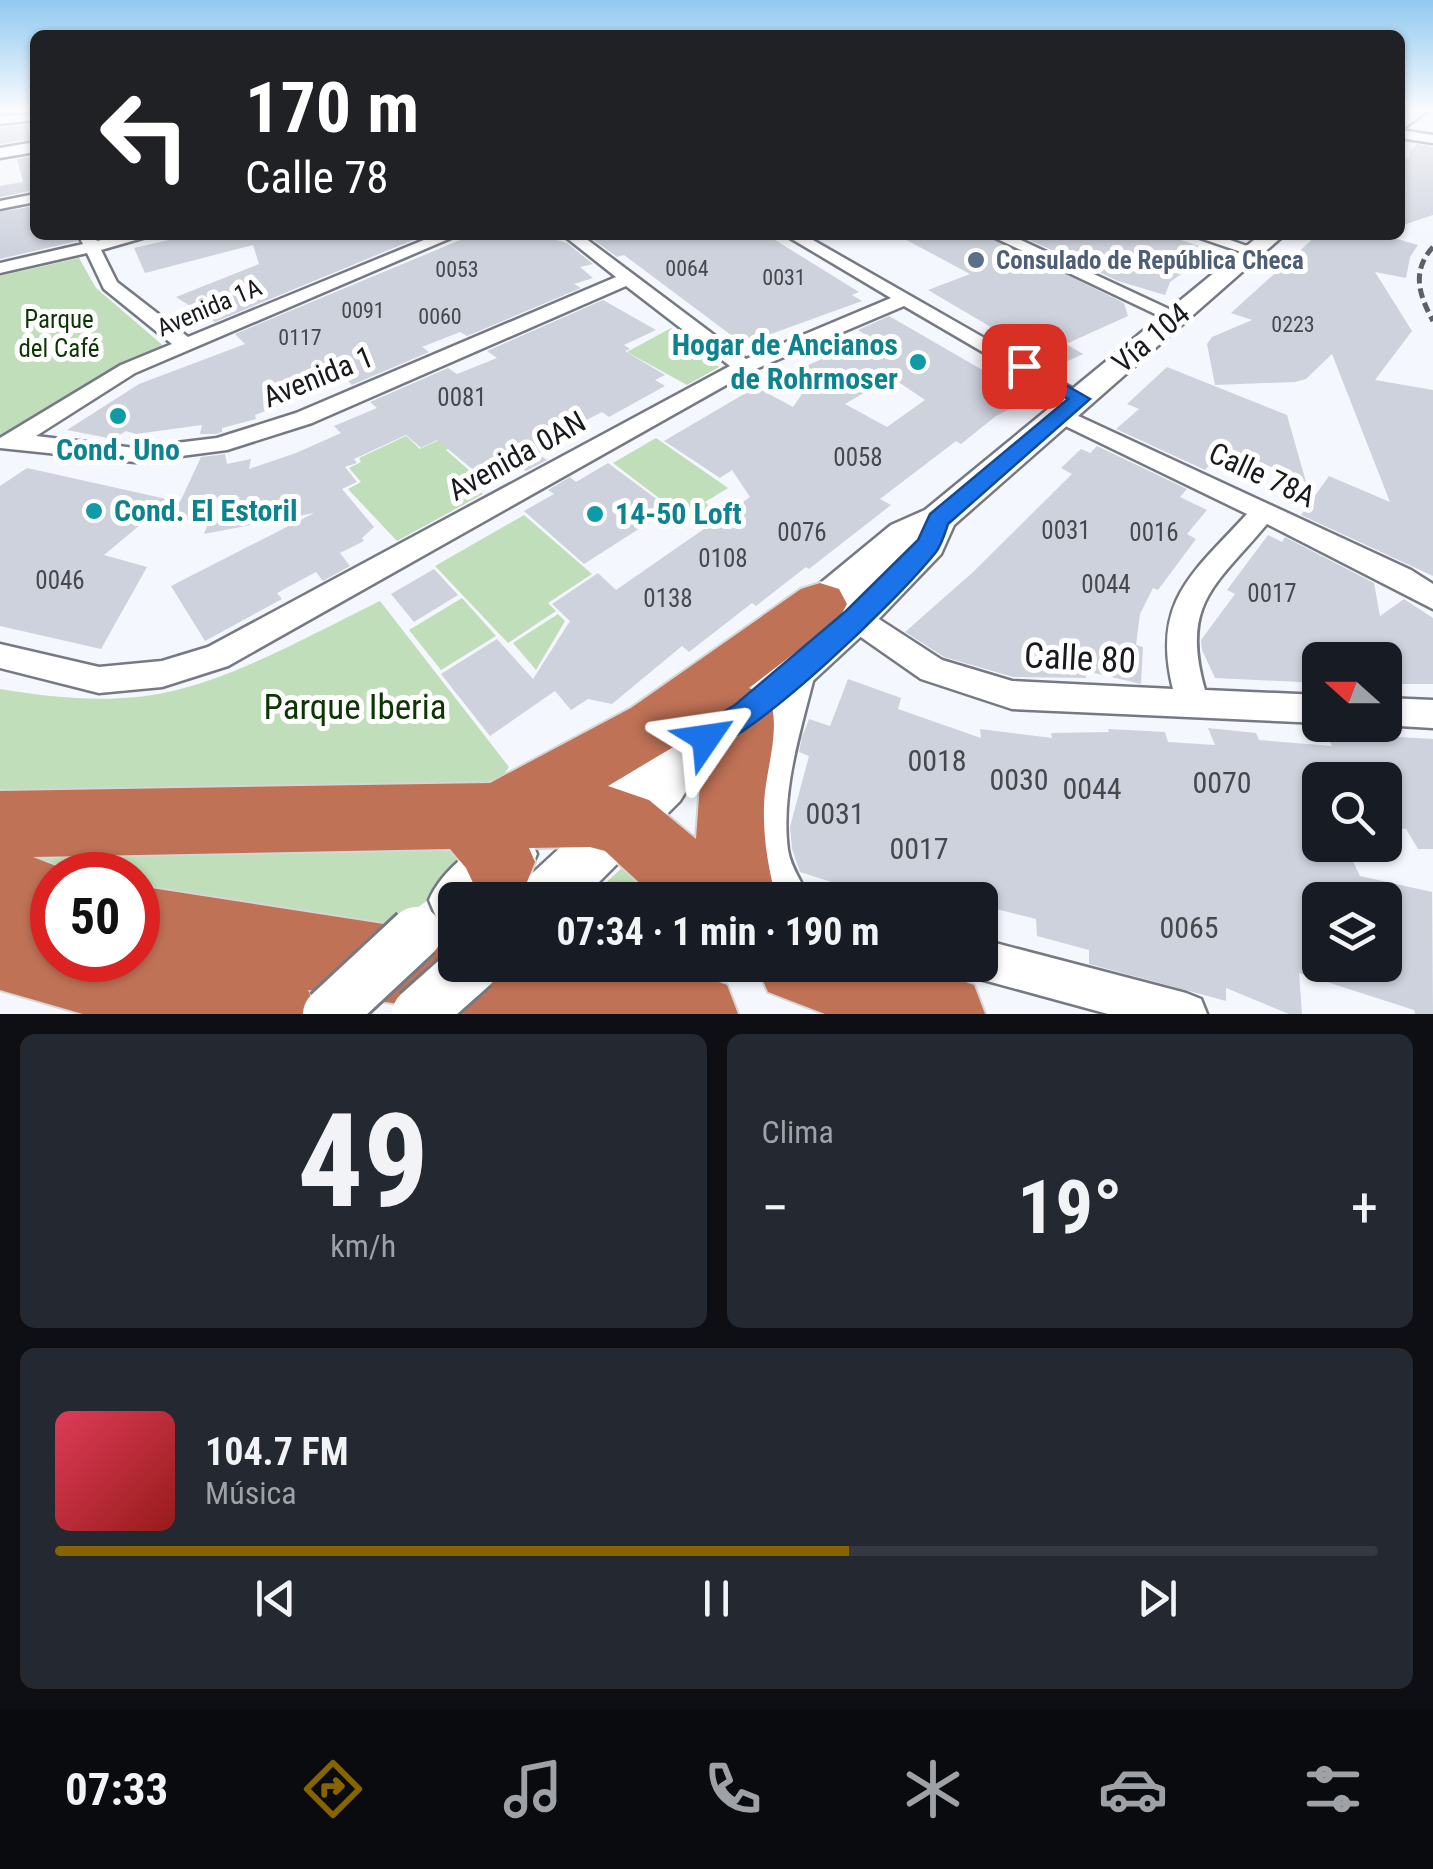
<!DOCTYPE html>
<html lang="es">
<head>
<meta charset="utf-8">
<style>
  :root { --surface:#171b24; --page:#242831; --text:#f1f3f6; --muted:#9ea1a6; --line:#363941; --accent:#876400 }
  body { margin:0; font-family:"Roboto Condensed",sans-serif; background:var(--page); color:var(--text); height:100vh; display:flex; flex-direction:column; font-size:38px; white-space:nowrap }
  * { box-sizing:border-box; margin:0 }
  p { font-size:32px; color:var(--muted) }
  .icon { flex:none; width:55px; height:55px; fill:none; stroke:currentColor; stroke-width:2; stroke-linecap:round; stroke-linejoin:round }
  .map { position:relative; height:1014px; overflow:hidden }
  .side { display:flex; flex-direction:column; gap:20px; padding:20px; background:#0d0f14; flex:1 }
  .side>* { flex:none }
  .guide { position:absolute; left:30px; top:30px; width:1375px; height:210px; border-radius:15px; box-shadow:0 2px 8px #0004; background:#202124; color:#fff; overflow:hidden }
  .needle { width:65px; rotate:291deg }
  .controls { position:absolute; left:1302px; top:642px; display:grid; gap:20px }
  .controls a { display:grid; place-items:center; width:100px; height:100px; border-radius:15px; background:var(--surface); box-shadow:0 2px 8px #0004; font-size:50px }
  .speed { position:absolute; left:30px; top:852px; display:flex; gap:20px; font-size:50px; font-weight:700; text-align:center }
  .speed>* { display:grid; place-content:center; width:130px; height:130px; border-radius:50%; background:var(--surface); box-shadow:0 2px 8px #0004; line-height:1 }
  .speed .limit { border:15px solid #d22; background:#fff; color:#111 }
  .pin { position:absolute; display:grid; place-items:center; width:85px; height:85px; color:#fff; margin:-42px; border-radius:20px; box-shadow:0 5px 15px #0006 }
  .me { position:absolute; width:110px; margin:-55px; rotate:58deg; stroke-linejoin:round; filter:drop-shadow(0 0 8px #0008) }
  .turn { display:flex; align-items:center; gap:35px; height:210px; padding:0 50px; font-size:45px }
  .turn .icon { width:130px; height:130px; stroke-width:2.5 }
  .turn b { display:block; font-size:70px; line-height:85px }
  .big { font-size:75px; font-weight:700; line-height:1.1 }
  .side .tile { flex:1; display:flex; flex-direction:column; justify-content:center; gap:15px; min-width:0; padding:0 35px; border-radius:15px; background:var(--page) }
  .side .dial { align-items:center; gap:0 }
  .dial b { font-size:130px; line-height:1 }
  .song { display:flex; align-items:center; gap:30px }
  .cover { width:120px; height:120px; border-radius:15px; background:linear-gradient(135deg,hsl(350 70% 55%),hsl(0 70% 35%)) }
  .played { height:10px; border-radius:5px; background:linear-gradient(90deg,var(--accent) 60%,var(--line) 60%) }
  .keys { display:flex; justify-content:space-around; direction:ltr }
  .heat { display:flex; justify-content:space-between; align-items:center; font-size:55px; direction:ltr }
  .side .tiles { flex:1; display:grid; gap:20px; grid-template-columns:1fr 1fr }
  .tile:last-child { grid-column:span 2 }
  .trip { position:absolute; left:438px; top:882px; width:560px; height:100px; border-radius:15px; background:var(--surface); box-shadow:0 2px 8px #0004; font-weight:700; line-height:100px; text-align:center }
  .dock { display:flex; height:160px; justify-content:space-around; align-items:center; background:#090b0e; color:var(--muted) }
  .dock .icon { width:70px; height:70px }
  .dock .active { color:var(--accent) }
  .dock b { font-size:45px; color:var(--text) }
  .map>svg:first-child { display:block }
  .green { fill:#bfdeb9 }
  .building { fill:#ced2dd; fill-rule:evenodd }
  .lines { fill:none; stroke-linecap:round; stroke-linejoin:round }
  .street-casing { stroke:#757983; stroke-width:5 }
  .secondary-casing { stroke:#757983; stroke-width:5 }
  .highway-casing { stroke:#d5d6d6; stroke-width:4 }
  .street { fill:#fff; fill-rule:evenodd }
  .secondary { fill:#fff; fill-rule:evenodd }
  .highway { fill:#c07256; fill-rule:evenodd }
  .rail { stroke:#5e6065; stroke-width:5; stroke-dasharray:10 5; stroke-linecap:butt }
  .secondary-bridge-casing { stroke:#757983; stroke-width:58; stroke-linecap:butt }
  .secondary-bridge { stroke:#fff; stroke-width:52 }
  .route { fill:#1a73e8; stroke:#114b97; stroke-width:2.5 }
  .service-dot { fill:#5c6f8a; stroke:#fff; stroke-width:4 }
  .culture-dot { fill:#0f9aa8; stroke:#fff; stroke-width:4 }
  .labels { text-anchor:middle; stroke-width:10; stroke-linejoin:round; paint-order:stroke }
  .far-number-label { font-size:22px; fill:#46484e }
  .far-service-label { font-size:25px; font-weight:bold; fill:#4e5e75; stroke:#fff; text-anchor:start }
  .far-street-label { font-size:25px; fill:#181a1e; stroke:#fff }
  .far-park-label { font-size:25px; fill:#0d3604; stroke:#fff }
  .number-label { font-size:25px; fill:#46484e }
  .street-label { font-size:30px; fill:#181a1e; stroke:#fff }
  .culture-label { font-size:30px; font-weight:bold; fill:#0d838f; stroke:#fff; text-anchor:start }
  .near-number-label { font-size:30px; fill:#46484e }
  .near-street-label { font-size:35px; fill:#181a1e; stroke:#fff }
  .near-park-label { font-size:35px; fill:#0d3604; stroke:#fff }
</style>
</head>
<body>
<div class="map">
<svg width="1433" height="1014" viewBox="0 0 1433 1014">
  <rect width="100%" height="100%" fill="#f4f7fd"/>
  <g class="green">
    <path d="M79 258 96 288 167 349 0 440V276Z"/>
    <path d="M671 328 719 367 687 385 627 352Z"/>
    <path d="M472 424 481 432 446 450 479 479 471 484 483 494 397 541 348 489 361 482 349 468 361 462 359 458 406 436 420 449Z"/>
    <path d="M656 438 728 488 705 502 710 507 689 521 613 463Z"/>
    <path d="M524 515 592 574 548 603 556 611 508 643 435 566Z"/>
    <path d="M462 598 496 636 441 670 409 630Z"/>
    <path d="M380 601 509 767 494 788 0 799V689C54 698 114 704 168 692 238 677 316 632 380 601Z"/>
    <path d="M558 614 565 621 536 670 513 643Z"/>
    <path d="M439 838 464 857 462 873 375 941 181 919 138 906V875H52V880L0 864V853Z"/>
    <path d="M635 856 673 900H587Z"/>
  </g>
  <g class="building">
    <path d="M26 125 31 139 0 144V128Z"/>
    <path d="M1417 144 1433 147V215L1400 226V157L1409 158 1410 151Z"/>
    <path d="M35 156V190L0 197V186L23 182 17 159Z"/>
    <path d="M35 206V235H74L77 241 0 259V212Z"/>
    <path d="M190 235H425L215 322 176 297 259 264 253 245 145 273 134 248Z"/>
    <path d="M472 235H539L567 243 593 264 580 267 593 278 574 284 581 288 467 336 460 332 422 347 429 352 352 385 347 380 255 415 256 419 222 428V432L216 434H200L202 425 136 434 126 431 113 439 67 430 139 384 245 344 235 334Z"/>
    <path d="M597 235H767L859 292 852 295 862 301 743 344 624 255 617 257 590 237Z"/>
    <path d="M897 235H986L1124 303 1128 316 1066 344 1083 354 1057 366 928 290 970 274Z"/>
    <path d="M1019 235H1166L1214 251 1170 282 1165 295 1118 281Z"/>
    <path d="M1317 235H1383L1418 245 1410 257 1406 278 1375 272 1412 331 1375 380 1433 390V576L1301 515 1329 476 1390 502 1332 354 1306 379 1295 382 1215 385 1207 344 1212 337 1252 320 1231 313Z"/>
    <path d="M603 300 656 330 624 345 630 349 625 351 665 375 655 380 665 386 609 417 602 412 556 436 562 441 538 454 547 460 526 471 513 461 499 469 494 464 477 473 437 440 421 448 406 435 354 459 357 463 345 467 357 482 342 489 374 527 362 538 364 541 340 553 350 566 323 581 316 572 277 593 282 599 205 641 171 586 314 513 204 534 210 518 140 525 104 555 147 567 101 649 0 626V486L27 468 180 502 201 457 225 454 227 464 251 459 249 469 296 453 341 433 334 426 377 408 370 402 448 368 457 374 497 358 487 351Z"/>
    <path d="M889 316 1031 398 996 416 961 444 956 441 880 499 891 505 809 569 806 567 756 606 752 603 689 652 682 646 612 704 588 699 571 710 555 691 490 736 441 674 497 639 533 679 570 621 552 604 598 573 616 590 750 497 732 470 720 478 664 441 756 387 793 407 804 391 785 376 856 343 853 340 866 335 858 330ZM891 377 925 400 887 427 845 404Z"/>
    <path d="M1167 367 1287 415 1306 482 1226 447 1205 470 1116 429 1139 409 1127 404Z"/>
    <path d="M1097 446 1187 489 1180 497 1207 510 1187 534 1196 539 1158 590 1153 588 1140 614 1136 645 1143 647 1141 684 1086 671V678L1013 677 944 657 905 632 972 573 1072 474 1061 468 1081 449 1090 453Z"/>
    <path d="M608 463 670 509 584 564 524 511 554 494 548 490 570 477 576 482Z"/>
    <path d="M1268 535 1282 542 1285 537 1374 583 1380 616 1404 599 1433 618V684H1399L1385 660H1320V683L1215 678 1202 650 1201 640 1235 594 1227 590Z"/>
    <path d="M434 569 458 595 414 622 391 594Z"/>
    <path d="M848 679 901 698 898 709 981 738 980 729 1052 738 1051 733 1109 732 1108 729 1165 732 1168 742 1215 745 1208 728 1256 733 1259 740 1332 746 1322 728 1349 730 1351 734 1433 739V849H1418L1406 829 1396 828 1385 809V780H1320V845H1345L1360 876 1432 892 1433 1014H1415L1414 1010 1299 973 1302 1014H1289L1226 988V1001L1089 964V950L1037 936 1036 919 980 905V900H919V896L871 882 869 894 800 872 792 849 790 827 809 756 799 752 802 737 809 719 830 726ZM1320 900H1385V926L1398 965H1320Z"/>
  </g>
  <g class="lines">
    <defs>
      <g id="street">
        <path d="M35 114V120L0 124V116Z"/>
        <path d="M1400 130 1433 135V143L1400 138Z"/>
        <path d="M35 194V202L0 209V201Z"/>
        <path d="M78 235H94L97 241 124 235H153L101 250 117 282 188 337 436 235H458L135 373 36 436 135 448 217 438 296 413 616 277 563 235H581L746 359 891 298 785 235H804L1091 399 1088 404H1072L904 306 751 371 228 666 162 687 99 693 0 668V644L99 667 162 661 208 647 730 366 626 286 312 423 227 450 135 462 0 448V438L121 365 172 344 104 289 87 253 0 273V263L83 244Z"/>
        <path d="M989 235H1010L1186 317 1177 323 1170 321Z"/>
        <path d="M1191 235H1216L1261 251 1253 256Z"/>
        <path d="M1061 408 1411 570 1433 584V609L1267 524C1216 585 1180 603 1205 690L1320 695V723L1012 709 921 679 845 626 841 618 845 610 855 607 865 610 942 660 1012 681 1173 689C1151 601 1193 573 1247 514L1053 420 1050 415 1053 410Z"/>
        <path d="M802 652 813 656 817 665C803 724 780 789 788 850 791 869 803 883 810 900H769C726 832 768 735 787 665L791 656Z"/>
        <path d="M1385 698 1433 700V728L1382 725Z"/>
        <path d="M980 939 1186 993 1201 999 1207 1014H1108L980 979 966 973 962 965H980Z"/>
      </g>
      <g id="secondary">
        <path d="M1411 110H1428L1400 131V118Z"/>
        <path d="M35 142V152L0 158V148Z"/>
        <path d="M1260 235H1284L954 525 941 554 869 629 762 728 702 765 680 801 581 900H516L524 881 576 833 569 836 551 829 544 812C564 766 628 763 666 736 679 727 688 705 699 693 714 676 722 669 744 677L748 685 808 634 789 631 783 620 789 609 891 525 925 510Z"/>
        <path d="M511 828 529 836 537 854 529 872 497 900H455V927L437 919 429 900C442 869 480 841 511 828Z"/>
      </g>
      <g id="highway">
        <path d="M820 583 839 589 847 604 839 619 749 688 768 695C783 727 765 769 764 805 763 837 768 869 777 900H658L605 851 590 847 529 848 535 862 525 887 500 897 475 887 466 868 450 849 33 857 79 875H52V960H138V886L455 935V965C544 965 643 951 727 985L738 1014H463L308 990 318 1014H83L0 990V791L490 783 631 708 801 589ZM715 715 700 784 696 839 649 800 608 786 675 746Z"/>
        <path d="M756 965H918L974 985 985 1014H825L768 992Z"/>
      </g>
    </defs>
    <use href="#street" class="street-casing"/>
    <use href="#secondary" class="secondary-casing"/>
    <use href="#highway" class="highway-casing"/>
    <use href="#street" class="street"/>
    <use href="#secondary" class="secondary"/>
    <use href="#highway" class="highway"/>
    <path class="rail" d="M1433 247C1411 271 1419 295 1433 321"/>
    <defs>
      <g id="secondary-bridge">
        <path d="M329 1014 416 933"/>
        <path d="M418 1014 473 965"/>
      </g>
    </defs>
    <use href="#secondary-bridge" class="secondary-bridge-casing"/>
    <use href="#secondary-bridge" class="secondary-bridge"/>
  </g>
  <linearGradient id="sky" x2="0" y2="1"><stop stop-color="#91caf0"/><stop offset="0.44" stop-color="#fafbfe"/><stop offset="1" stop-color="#fafbfe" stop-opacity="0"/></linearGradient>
  <rect width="1433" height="251" fill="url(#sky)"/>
  <path class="route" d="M1024 361 1090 399 948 524C945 533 942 544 936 552 896 602 763 730 706 751L696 747 692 738 696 728 735 705 846 611 918 540 930 514 1068 399 1017 370 1014 366Z"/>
  <circle class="service-dot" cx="976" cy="260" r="10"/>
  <g class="culture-dot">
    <circle cx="918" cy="362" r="10"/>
    <circle cx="118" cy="416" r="10"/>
    <circle cx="94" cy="511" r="10"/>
    <circle cx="595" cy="514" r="10"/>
  </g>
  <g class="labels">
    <g class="far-number-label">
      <text x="687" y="276">0064</text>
      <text x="457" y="277">0053</text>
      <text x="784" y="285">0031</text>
      <text x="363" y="318">0091</text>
      <text x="440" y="324">0060</text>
      <text x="1293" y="332">0223</text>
      <text x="300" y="345">0117</text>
    </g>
    <g class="far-service-label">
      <text x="996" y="269">Consulado de República Checa</text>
    </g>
    <g class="far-street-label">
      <text transform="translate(209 307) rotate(-23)" y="9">Avenida 1A</text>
    </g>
    <g class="far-park-label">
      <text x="59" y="328">Parque<tspan x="59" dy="29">del Café</tspan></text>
    </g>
    <g class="number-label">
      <text x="462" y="406">0081</text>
      <text x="858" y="466">0058</text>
      <text x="1066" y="539">0031</text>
      <text x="802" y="541">0076</text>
      <text x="1154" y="541">0016</text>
      <text x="723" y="567">0108</text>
      <text x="60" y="589">0046</text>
      <text x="1106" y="593">0044</text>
      <text x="1272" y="602">0017</text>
      <text x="668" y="607">0138</text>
    </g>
    <g class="street-label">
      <text transform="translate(1151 338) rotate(-40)" y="10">Vía 104</text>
      <text transform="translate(318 377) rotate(-22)" y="10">Avenida 1</text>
      <text transform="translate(517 456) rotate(-29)" y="10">Avenida 0AN</text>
      <text transform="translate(1262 475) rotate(25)" y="10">Calle 78A</text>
    </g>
    <g class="culture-label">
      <text x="898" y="355" text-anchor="end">Hogar de Ancianos<tspan x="898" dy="34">de Rohrmoser</tspan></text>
      <text x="118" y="460" text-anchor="middle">Cond. Uno</text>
      <text x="114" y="521">Cond. El Estoril</text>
      <text x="615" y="524">14-50 Loft</text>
    </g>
    <g class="near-number-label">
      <text x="937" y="771">0018</text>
      <text x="1019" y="790">0030</text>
      <text x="1222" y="793">0070</text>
      <text x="1092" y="799">0044</text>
      <text x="835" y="824">0031</text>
      <text x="919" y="859">0017</text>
      <text x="1189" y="938">0065</text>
    </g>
    <g class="near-street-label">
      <text transform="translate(1080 658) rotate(3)" y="12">Calle 80</text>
    </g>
    <g class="near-park-label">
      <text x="355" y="719">Parque Iberia</text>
    </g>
  </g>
</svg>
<div class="controls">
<a><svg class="needle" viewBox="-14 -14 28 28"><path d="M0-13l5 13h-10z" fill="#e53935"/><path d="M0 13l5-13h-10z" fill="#9ea1a6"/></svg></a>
<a><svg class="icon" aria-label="search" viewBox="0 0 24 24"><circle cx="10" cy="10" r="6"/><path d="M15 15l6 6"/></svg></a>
<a><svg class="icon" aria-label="layers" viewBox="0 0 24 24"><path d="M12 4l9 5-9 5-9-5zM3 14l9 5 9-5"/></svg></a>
</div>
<div class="speed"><div class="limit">50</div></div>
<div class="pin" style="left:1024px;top:366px;background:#d93025"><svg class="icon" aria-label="arrive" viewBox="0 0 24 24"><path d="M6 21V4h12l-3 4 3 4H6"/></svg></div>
<svg class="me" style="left:706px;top:738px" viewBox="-20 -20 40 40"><path d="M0-17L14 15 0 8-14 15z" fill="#1a73e8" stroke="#fff" stroke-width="4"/></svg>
<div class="trip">07:34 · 1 min · 190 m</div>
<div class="guide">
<div class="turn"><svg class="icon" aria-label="left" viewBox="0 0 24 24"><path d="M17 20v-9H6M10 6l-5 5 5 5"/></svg><div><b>170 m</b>Calle 78</div></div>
</div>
</div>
<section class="side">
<div class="tiles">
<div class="tile dial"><b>49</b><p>km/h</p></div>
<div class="tile"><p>Clima</p>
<div class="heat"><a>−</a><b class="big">19°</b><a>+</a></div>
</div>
<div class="tile">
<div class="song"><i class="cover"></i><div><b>104.7 FM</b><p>Música</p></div></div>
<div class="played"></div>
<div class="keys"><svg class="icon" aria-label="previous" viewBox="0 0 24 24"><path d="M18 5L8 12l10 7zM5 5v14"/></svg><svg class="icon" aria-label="pause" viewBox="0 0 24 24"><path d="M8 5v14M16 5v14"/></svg><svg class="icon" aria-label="next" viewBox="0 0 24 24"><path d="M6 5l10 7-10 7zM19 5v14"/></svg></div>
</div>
</div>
</section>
<nav class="dock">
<b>07:33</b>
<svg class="icon active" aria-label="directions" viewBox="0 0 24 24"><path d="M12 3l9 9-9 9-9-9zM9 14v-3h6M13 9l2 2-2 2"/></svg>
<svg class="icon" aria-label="music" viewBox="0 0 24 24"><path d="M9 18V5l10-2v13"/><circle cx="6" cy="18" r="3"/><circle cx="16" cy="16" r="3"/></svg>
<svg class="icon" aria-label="phone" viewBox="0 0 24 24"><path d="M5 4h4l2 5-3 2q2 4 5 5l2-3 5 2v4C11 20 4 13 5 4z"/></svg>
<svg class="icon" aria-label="climate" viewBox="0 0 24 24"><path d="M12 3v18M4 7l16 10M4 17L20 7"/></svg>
<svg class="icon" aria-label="car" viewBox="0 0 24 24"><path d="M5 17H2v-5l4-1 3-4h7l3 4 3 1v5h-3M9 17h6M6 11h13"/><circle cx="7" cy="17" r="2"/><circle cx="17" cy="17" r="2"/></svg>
<svg class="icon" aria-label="filters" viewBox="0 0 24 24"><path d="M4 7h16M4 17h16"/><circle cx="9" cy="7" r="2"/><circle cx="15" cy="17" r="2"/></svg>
</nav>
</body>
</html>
